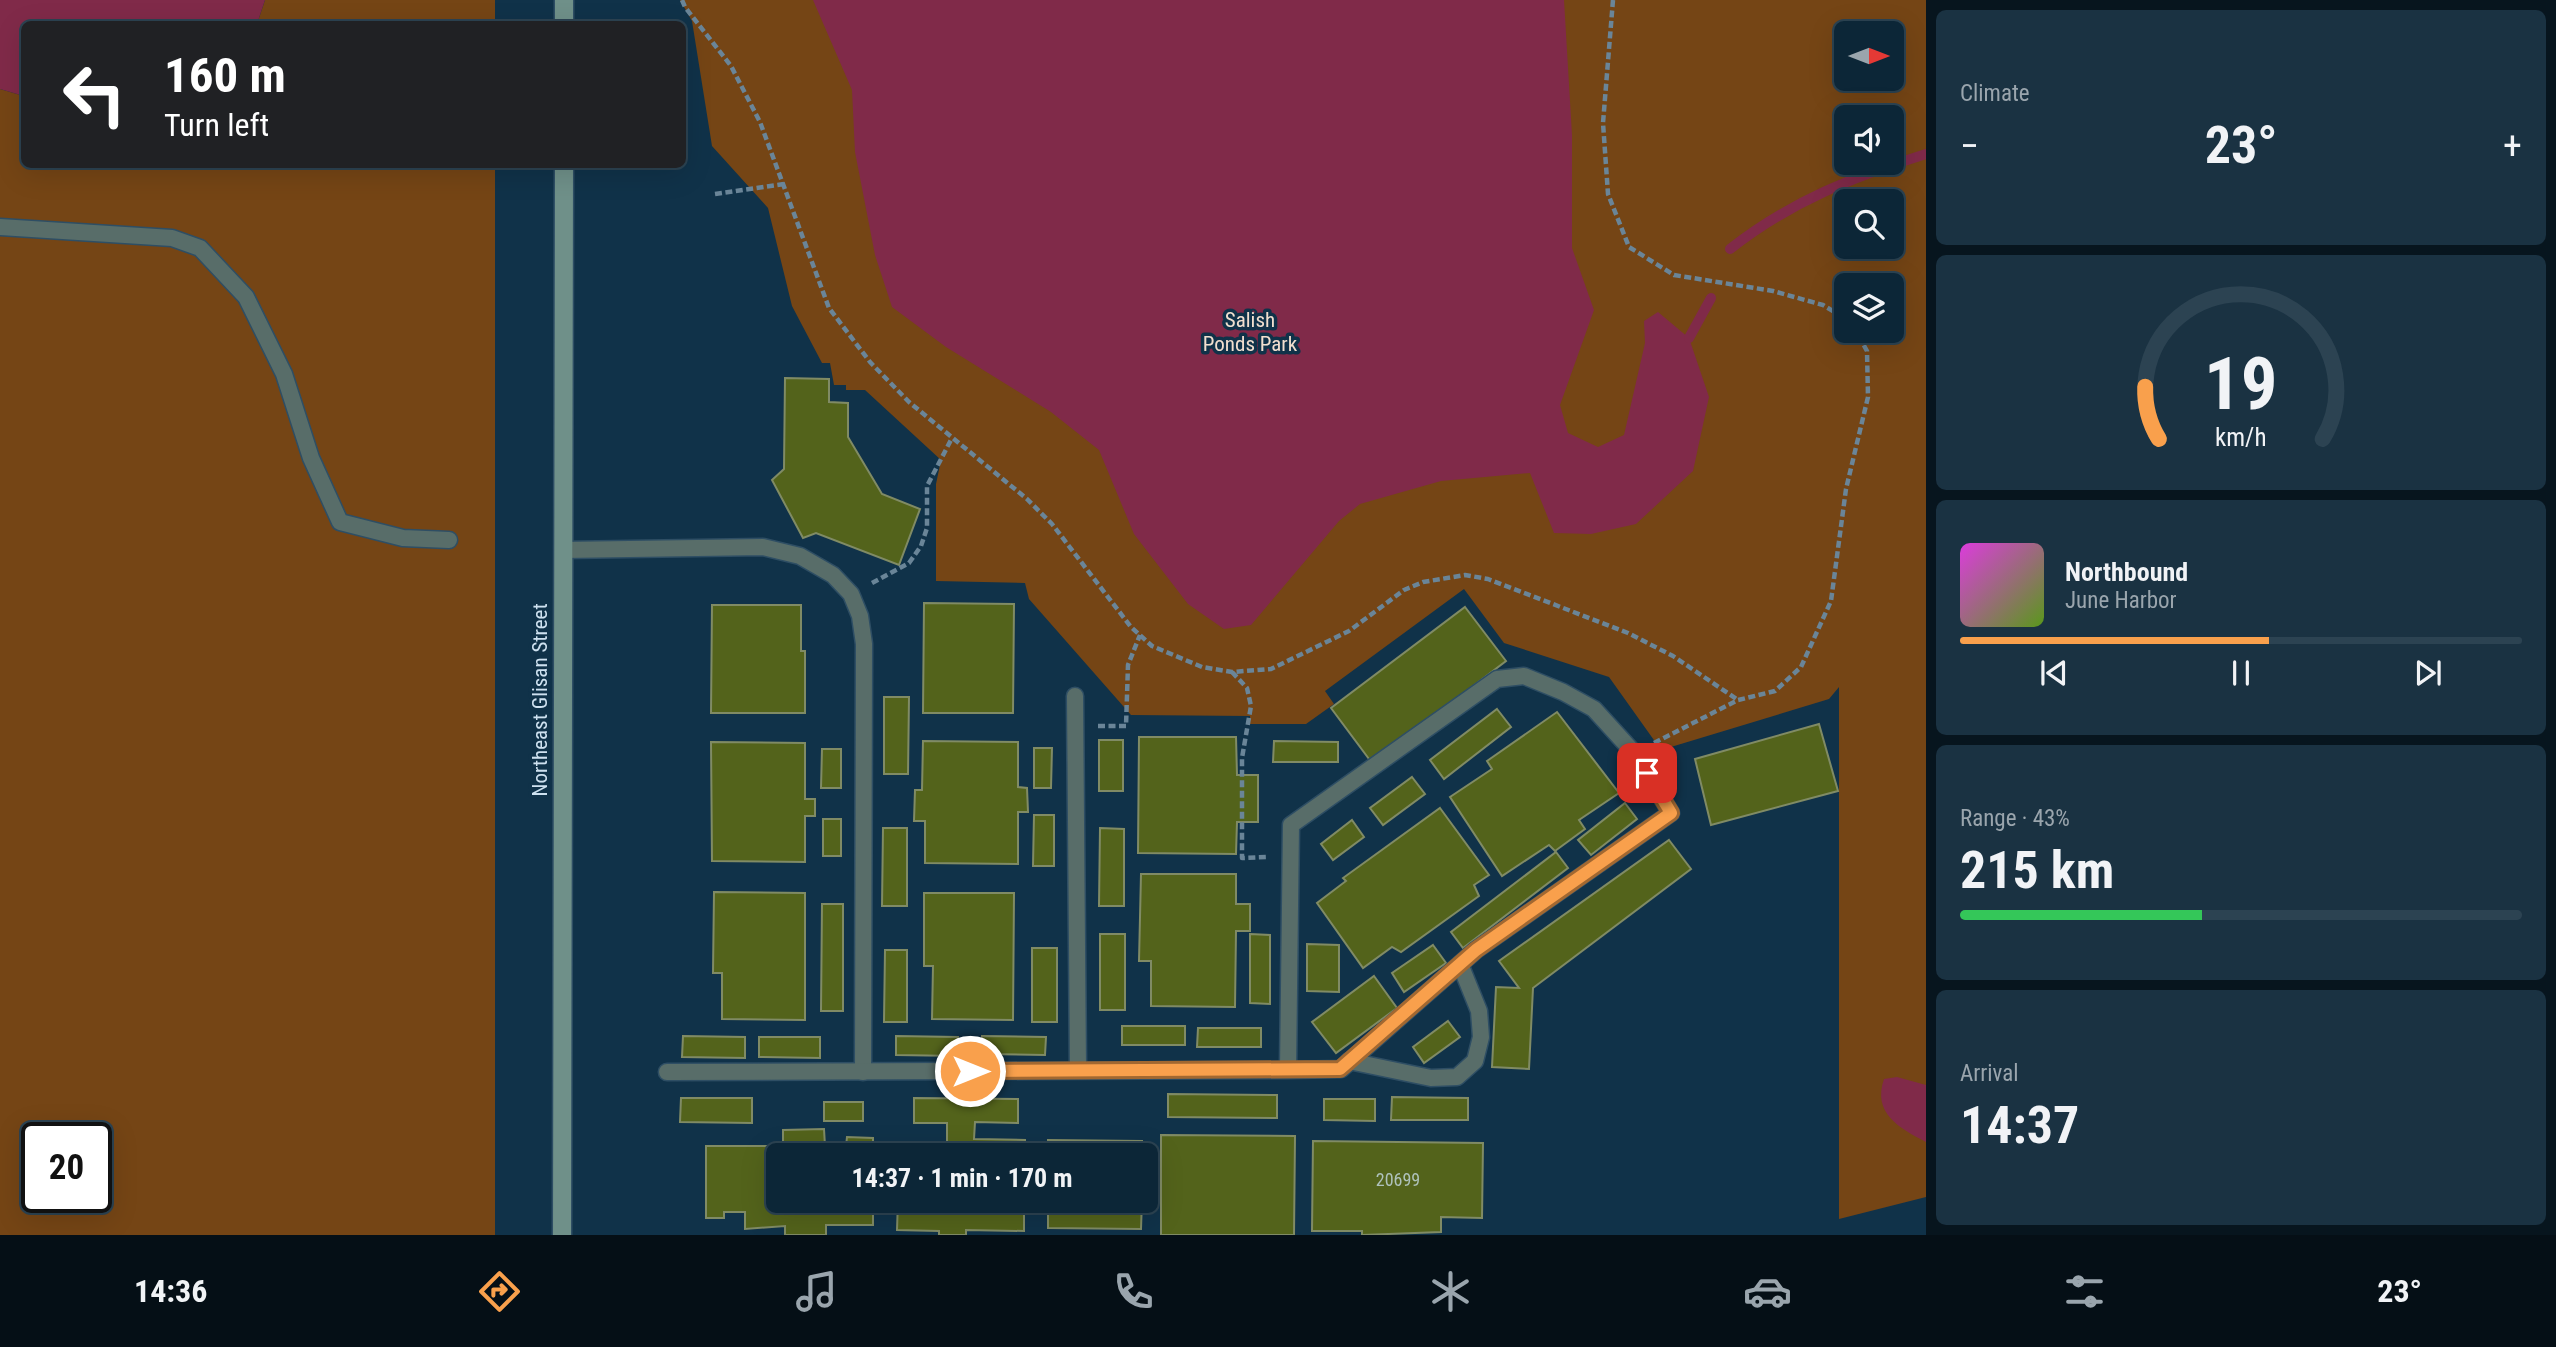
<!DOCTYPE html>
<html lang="en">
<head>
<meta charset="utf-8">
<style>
  :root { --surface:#0c2637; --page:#1a3242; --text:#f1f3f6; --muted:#9aa5ad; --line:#2c4352; --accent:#f9a04c }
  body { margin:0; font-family:"Roboto Condensed",sans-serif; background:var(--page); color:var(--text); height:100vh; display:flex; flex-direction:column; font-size:26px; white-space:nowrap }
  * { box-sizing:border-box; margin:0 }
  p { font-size:23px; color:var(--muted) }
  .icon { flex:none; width:38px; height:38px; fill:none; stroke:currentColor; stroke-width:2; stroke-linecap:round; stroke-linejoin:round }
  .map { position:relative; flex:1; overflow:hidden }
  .drawer { display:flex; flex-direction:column; gap:10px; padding:10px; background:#07151e; width:630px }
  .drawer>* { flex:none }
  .hud { position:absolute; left:21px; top:21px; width:665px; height:147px; border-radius:10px; box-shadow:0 7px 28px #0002,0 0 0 2px var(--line); background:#202124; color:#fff; overflow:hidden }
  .needle { width:46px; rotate:90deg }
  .fabs { position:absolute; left:1834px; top:21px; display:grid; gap:14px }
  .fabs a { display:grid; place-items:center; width:70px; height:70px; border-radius:10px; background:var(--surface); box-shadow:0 7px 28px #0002,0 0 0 2px var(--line); font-size:35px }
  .speed { position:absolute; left:21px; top:1122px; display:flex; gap:14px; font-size:35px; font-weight:700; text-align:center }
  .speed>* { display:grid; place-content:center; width:91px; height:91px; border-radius:50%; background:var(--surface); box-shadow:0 7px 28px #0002,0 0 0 2px var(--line); line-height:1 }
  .speed .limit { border:4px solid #111; border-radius:10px; background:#fff; color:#111 }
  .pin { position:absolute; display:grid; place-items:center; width:60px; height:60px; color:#fff; margin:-30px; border-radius:14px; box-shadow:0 4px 10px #0006 }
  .me { position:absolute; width:77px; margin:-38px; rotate:90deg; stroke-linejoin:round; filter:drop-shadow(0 0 5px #0008) }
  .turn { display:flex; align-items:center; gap:24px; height:147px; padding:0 28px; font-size:32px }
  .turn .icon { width:91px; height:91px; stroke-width:2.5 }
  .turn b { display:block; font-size:49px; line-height:60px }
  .big { font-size:52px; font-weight:700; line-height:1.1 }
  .drawer .tile { flex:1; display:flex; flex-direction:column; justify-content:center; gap:10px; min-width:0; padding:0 24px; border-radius:10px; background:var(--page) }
  .drawer .dial { align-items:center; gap:0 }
  .dial svg { height:182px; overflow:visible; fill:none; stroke:var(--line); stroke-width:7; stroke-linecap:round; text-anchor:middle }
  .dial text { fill:var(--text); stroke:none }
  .song { display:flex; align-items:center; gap:21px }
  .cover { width:84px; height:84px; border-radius:10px; background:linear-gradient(135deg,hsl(300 70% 55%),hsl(90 70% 35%)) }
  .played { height:7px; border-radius:4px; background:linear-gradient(90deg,var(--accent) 55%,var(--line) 55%) }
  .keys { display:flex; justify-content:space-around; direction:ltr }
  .heat { display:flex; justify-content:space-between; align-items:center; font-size:38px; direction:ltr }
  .charge { height:10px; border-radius:5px; background:linear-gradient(90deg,#34c759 43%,var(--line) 0) }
  .trip { position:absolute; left:766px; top:1143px; width:392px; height:70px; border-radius:10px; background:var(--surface); box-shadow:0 7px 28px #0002,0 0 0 2px var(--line); font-weight:700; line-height:70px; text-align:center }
  .dock { display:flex; height:112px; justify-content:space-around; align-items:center; background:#050f16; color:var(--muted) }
  .dock .icon { width:49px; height:49px }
  .dock .on { color:var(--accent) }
  .dock b { font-size:32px; color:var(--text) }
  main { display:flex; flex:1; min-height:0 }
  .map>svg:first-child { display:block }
  .green { fill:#754515; fill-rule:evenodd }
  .water { fill:#802a49 }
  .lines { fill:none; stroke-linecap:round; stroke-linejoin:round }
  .stream { stroke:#802a49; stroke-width:10 }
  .building { fill:#53631b; stroke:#808b65; stroke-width:2 }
  .lane-casing { stroke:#2e4e64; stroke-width:19 }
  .secondary-casing { stroke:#2e4e64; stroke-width:21 }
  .path { stroke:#6a8598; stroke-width:4.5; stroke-dasharray:7 3.5; stroke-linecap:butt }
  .lane { stroke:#586d69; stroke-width:16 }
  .secondary { stroke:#6f9089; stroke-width:18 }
  .route-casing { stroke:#a26831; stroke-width:18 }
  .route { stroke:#f9a04c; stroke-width:12 }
  .labels { text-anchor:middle; stroke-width:7; stroke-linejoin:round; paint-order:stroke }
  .number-label { font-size:18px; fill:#afc2bb }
  .park-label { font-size:21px; fill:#f2dfcf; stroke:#103249 }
  .street-label { font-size:21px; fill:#cee1f0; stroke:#103249 }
</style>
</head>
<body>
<main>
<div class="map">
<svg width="1926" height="1235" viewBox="0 0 1926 1235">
  <rect width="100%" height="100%" fill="#103249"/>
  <g class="green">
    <path d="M265 0H495V24H257Z"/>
    <path d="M680 0H1926V1197L1839 1219V687L1829 699 1661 750 1609 677 1504 643 1464 589 1325 691 1334 704 1306 724H1250V716L1131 715 1029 599 1025 583 936 581V484L941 460 865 390H846V385H834L830 363H822L792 306 768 208 712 146 692 21ZM1846 33H1892V79H1846ZM1846 117H1892V163H1846ZM1846 201H1892V247H1846ZM1846 285H1892V331H1846Z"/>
    <path d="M0 89 24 96V164L495 165V1235H0ZM37 1138H96V1197H37Z"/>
  </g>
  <g class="water">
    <path d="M0 0H265L257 24H24V96L0 89Z"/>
    <path d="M813 0H1564L1572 135V248L1594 310 1560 405 1568 433 1598 447 1624 435 1645 343 1644 321 1658 312 1689 338 1709 397 1693 471 1636 524 1591 534 1554 533 1530 473 1441 481 1360 504 1339 521 1251 625 1224 629 1188 604 1134 534 1099 450 1051 412 946 347 892 307 875 255 855 152 852 90Z"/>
    <path d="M1897 1077 1926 1085V1142C1899 1128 1872 1113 1884 1079Z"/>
  </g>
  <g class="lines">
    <g class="stream">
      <path d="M1730 249C1791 201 1853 177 1926 154"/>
      <path d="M1689 338 1711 298"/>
    </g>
  </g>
  <g class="building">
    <path d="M785 378 829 379V402L848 403V437L882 494 920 509 899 565 816 533 803 538 772 480 784 469Z"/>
    <path d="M924 603 1014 604 1013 713H923Z"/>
    <path d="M712 605H801V651H805V713H711Z"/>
    <path d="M1465 607 1506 661 1372 763 1331 708Z"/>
    <path d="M884 697H909L908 774H884Z"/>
    <path d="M1497 709 1511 727 1444 779 1430 760Z"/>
    <path d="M1557 712 1619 793 1579 820 1585 829 1555 851 1549 845 1502 876 1450 797 1492 769 1487 761Z"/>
    <path d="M1819 724 1838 791 1711 825 1695 759Z"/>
    <path d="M1139 737H1236L1237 775H1258V822H1237L1236 854 1138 853Z"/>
    <rect x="1099" y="740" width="24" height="51"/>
    <path d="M923 741 1018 742V787L1027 788 1028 812H1018V864L925 863V821H914L915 790H922Z"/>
    <path d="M1274 741 1338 742V762H1273Z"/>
    <path d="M711 742 805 743V799H815V816H805V862L712 861Z"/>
    <path d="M1034 748H1052L1051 788H1034Z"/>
    <path d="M822 749H841V788H821Z"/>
    <path d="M1412 777 1425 794 1383 825 1370 808Z"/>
    <path d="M1625 803 1637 819 1591 855 1578 840Z"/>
    <path d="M1440 808 1489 875 1474 885 1479 896 1401 952 1392 947 1363 968 1317 903 1346 881 1343 878Z"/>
    <path d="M1034 815H1054V866H1033Z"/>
    <rect x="823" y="819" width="18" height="37"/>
    <path d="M1352 820 1364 837 1333 860 1321 844Z"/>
    <path d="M883 828H907V906H882Z"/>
    <path d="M1100 828 1124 829V906H1099Z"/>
    <path d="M1669 840 1691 869 1533 988 1529 1069 1492 1067 1496 987 1519 988 1499 961Z"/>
    <path d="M1556 852 1568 868 1463 948 1451 932Z"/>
    <path d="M1141 874H1236V904H1250V931H1236L1235 1007 1151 1006V961H1139Z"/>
    <path d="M714 892 805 893V1020L722 1019V973H713Z"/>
    <path d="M924 893H1014L1013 1020 932 1019 933 966H924Z"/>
    <path d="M822 904H843V1011H821Z"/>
    <rect x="1100" y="934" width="25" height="76"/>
    <path d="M1250 934 1270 935V1004L1250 1003Z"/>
    <path d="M1307 944 1339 945V992L1307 991Z"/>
    <path d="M1433 945 1446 963 1404 992 1392 973Z"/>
    <rect x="1032" y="948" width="25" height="74"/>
    <path d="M885 950H907V1022H884Z"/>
    <path d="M1374 976 1397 1008 1336 1053 1312 1022Z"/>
    <path d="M1448 1021 1460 1037 1424 1063 1413 1047Z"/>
    <rect x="1122" y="1026" width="63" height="19"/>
    <path d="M1198 1028H1261V1047H1197Z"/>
    <path d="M683 1036 745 1037V1058L682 1057Z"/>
    <path d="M896 1036 958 1037V1056L896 1055Z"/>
    <path d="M982 1036 1046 1037 1045 1055 982 1054Z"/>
    <path d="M759 1037H820V1058L759 1057Z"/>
    <path d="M1168 1094 1277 1095V1118L1168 1117Z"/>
    <path d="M1392 1097 1468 1098V1120H1391Z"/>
    <path d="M681 1098H752V1123L680 1122Z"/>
    <path d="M914 1098 1018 1099V1123L975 1122 974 1139 1025 1140V1155H898V1142H947V1123H914Z"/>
    <path d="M1324 1099H1375V1121L1324 1120Z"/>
    <rect x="824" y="1102" width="39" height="19"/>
    <path d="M824 1129 825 1146H846L847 1137 873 1138V1155H779V1200H873V1225H826V1235H785V1226L745 1229V1212H724V1218H706V1146H783V1130Z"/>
    <path d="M1161 1135 1295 1136 1294 1235H1161Z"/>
    <path d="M1048 1140 1142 1141V1155H1048Z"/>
    <path d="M1313 1141 1483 1143 1482 1218 1441 1217V1232L1362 1235V1231H1312Z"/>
    <path d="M898 1200H1024V1231L966 1230V1235H939V1231L897 1230Z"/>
    <path d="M1048 1200H1142L1141 1229 1048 1228Z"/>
  </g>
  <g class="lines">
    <defs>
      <g id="lane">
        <path d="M0 227 172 238 200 248 246 297 284 374 311 458 340 522 403 538 449 540"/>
        <path d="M563 550 763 547 800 556 833 575 851 594 860 616 864 644 863 1072"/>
        <path d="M1075 696 1078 1070"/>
        <path d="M1349 1061 1431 1078 1457 1077 1475 1061 1481 1037 1479 1011 1460 964"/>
        <path d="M667 1072 1288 1070 1341 1069 1476 950 1671 813 1634 753 1594 709 1563 692 1524 676 1497 679 1291 825 1288 1070"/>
      </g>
      <g id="secondary">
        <path d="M564 0V24"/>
        <path d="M562 1235 564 164"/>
      </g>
    </defs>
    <use href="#lane" class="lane-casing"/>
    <use href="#secondary" class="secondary-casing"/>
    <g class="path">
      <path d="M682 0 685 7 731 66 760 122 829 308 870 362 909 402 1027 499 1052 524 1131 627 1152 646 1202 667 1232 672 1271 669 1349 631 1404 590 1423 582 1465 575 1488 579 1628 633 1673 656 1738 700"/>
      <path d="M1613 0 1603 123 1608 194 1629 247 1674 275 1773 291 1823 305 1846 319"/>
      <path d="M715 194 784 184"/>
      <path d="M872 583 909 563 921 546 927 528V486L952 438"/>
      <path d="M1232 672 1247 688 1251 706 1242 758V858L1268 857"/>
      <path d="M1098 726H1126L1128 665 1140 635"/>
      <path d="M1654 743 1738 700 1775 691 1801 667 1831 601 1846 489 1868 397 1867 351 1856 331"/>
    </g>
    <use href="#lane" class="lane"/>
    <use href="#secondary" class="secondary"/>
  </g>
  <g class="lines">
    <defs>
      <path id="route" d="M970 1071 1340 1069 1476 950 1671 813 1647 773"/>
    </defs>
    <use href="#route" class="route-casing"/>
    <use href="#route" class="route"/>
  </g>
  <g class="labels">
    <g class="number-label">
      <text x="1398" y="1186">20699</text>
    </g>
    <g class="park-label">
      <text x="1250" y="327">Salish<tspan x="1250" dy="24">Ponds Park</tspan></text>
    </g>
    <g class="street-label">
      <text transform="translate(540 700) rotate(-90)" y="7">Northeast Glisan Street</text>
    </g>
  </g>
</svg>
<div class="fabs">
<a><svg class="needle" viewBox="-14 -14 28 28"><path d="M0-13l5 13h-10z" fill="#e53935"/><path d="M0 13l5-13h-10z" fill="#9aa5ad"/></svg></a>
<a><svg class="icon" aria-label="sound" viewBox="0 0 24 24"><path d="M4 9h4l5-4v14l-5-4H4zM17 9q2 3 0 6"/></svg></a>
<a><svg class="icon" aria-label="search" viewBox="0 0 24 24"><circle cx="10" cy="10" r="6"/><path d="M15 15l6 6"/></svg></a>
<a><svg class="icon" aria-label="layers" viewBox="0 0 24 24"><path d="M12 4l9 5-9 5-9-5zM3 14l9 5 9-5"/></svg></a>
</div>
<div class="speed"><div class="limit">20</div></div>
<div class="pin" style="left:1647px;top:773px;background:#d93025"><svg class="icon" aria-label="arrive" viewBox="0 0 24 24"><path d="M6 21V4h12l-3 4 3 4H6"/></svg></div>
<svg class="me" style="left:970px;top:1071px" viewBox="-20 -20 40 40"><circle r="17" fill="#f9a04c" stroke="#fff" stroke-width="3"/><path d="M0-11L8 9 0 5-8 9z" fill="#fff"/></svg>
<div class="trip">14:37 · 1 min · 170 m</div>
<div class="hud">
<div class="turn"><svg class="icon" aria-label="left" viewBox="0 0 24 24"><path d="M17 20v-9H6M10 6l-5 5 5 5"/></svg><div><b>160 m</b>Turn left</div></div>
</div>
</div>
<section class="drawer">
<div class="tile"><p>Climate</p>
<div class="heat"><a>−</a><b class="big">23°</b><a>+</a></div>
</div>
<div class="tile dial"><svg viewBox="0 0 100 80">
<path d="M14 69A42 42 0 1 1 86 69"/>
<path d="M14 69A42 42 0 0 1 8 46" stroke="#f9a04c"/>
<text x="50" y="56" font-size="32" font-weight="700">19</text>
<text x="50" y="72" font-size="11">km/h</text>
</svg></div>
<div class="tile">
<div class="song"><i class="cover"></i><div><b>Northbound</b><p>June Harbor</p></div></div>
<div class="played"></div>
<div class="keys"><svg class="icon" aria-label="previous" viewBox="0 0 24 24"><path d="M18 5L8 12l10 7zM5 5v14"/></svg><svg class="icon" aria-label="pause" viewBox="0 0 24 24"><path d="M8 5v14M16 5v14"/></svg><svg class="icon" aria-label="next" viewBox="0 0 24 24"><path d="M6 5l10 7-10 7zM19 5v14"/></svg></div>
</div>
<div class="tile"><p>Range · 43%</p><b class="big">215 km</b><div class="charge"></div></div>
<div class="tile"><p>Arrival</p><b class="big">14:37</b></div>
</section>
</main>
<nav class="dock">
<b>14:36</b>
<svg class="icon on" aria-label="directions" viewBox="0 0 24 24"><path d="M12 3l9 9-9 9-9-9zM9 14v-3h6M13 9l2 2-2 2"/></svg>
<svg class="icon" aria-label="music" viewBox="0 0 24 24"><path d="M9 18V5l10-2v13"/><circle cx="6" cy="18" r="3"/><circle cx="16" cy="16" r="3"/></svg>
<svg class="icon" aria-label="phone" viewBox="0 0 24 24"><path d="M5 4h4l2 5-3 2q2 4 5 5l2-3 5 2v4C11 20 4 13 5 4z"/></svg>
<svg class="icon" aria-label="climate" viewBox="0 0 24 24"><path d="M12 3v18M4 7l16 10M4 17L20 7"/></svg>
<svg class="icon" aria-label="car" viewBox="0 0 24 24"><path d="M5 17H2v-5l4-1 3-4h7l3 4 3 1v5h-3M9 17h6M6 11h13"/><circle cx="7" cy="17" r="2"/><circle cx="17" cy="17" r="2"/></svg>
<svg class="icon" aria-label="filters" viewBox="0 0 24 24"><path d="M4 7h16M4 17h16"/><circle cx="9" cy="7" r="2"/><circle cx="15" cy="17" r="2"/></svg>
<b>23°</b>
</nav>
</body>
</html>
